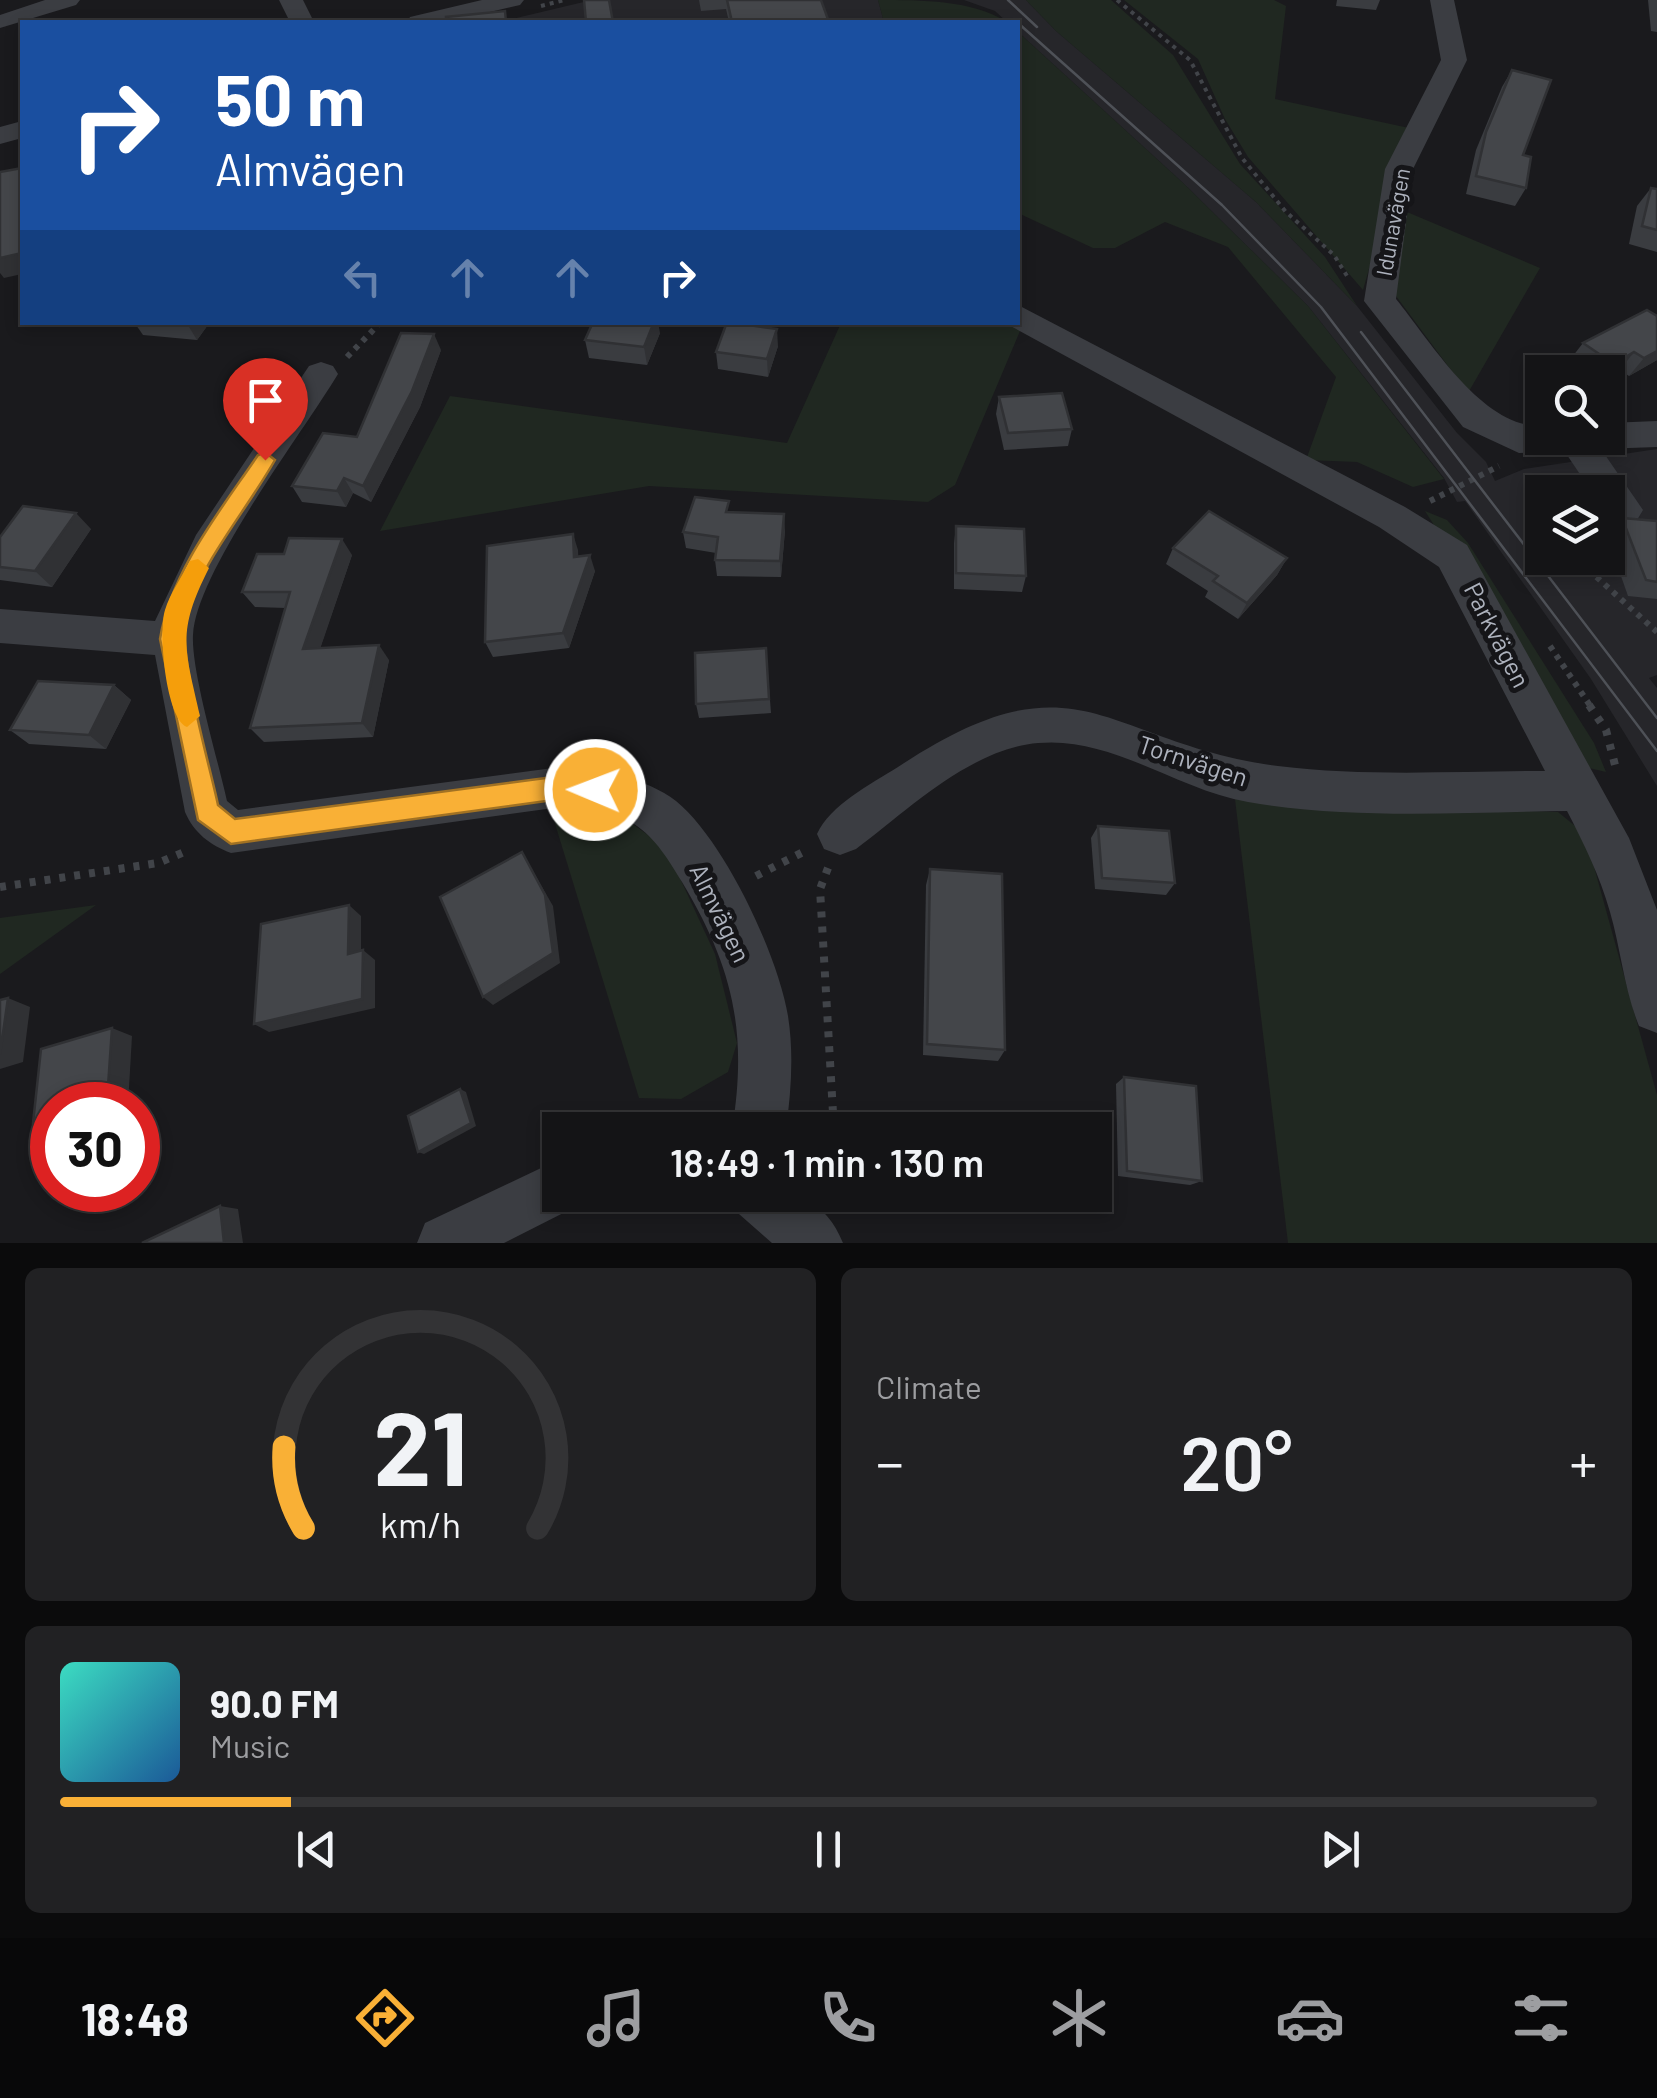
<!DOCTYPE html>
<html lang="en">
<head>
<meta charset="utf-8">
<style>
  :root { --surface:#141416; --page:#212123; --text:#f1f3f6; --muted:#9d9ea1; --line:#333335; --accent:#f9b036 }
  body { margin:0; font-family:Barlow,sans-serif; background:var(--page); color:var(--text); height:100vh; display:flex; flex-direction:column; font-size:38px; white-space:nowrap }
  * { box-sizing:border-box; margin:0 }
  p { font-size:32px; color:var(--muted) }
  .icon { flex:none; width:55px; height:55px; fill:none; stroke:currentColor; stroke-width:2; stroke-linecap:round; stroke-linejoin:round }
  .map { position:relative; height:1243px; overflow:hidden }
  .drawer { display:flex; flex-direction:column; gap:25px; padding:25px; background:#0b0b0c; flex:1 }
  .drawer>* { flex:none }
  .banner { position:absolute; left:20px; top:20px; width:1000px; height:305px; border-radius:0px; box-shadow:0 5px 15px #0003,0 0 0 2px var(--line); background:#1a4fa0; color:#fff; overflow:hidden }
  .fabs { position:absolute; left:1525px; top:355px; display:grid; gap:20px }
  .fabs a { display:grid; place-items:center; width:100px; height:100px; border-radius:0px; background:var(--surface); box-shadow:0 5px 15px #0003,0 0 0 2px var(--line); font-size:50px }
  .speed { position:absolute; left:30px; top:1082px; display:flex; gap:20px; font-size:50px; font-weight:700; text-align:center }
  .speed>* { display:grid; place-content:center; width:130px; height:130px; border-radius:50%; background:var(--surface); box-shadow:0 5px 15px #0003,0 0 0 2px var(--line); line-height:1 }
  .speed .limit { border:15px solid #d22; background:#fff; color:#111 }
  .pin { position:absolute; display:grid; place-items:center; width:85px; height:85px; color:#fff; margin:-102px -42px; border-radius:50% 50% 50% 0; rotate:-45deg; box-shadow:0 0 10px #0007 }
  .pin .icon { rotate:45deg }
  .me { position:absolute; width:110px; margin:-55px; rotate:271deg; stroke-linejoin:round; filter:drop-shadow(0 0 8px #0008) }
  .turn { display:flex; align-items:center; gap:35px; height:210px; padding:0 30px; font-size:45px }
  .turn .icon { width:130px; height:130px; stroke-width:2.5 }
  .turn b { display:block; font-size:70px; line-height:85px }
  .lanes { display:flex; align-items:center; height:95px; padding:0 30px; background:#0003; justify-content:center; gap:50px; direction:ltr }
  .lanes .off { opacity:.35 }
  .big { font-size:75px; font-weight:600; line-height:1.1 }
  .drawer .tile { flex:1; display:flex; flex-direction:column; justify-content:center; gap:15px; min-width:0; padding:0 35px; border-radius:15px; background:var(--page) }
  .drawer .dial { align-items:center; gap:0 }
  .dial svg { height:260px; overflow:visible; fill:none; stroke:var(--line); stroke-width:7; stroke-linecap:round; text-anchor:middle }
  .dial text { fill:var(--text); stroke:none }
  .song { display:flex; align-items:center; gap:30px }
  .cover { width:120px; height:120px; border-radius:15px; background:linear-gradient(135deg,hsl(170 70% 55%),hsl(210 70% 35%)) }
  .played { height:10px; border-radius:5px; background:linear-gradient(90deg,var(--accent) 15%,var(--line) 15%) }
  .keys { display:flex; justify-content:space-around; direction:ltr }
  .heat { display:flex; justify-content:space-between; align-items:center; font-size:55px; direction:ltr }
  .drawer .tiles { flex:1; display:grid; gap:25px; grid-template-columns:1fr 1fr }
  .tile:last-child { grid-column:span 2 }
  .trip { position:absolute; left:542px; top:1112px; width:570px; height:100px; border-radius:0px; background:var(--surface); box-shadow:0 5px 15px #0003,0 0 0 2px var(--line); font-weight:600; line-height:100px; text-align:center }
  .tabs { display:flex; height:160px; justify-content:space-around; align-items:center; background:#080809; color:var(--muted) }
  .tabs .icon { width:70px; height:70px }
  .tabs .current { color:var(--accent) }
  .tabs b { font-size:45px; color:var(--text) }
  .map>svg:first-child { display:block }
  .built { fill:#26262a; fill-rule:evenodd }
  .green { fill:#202821 }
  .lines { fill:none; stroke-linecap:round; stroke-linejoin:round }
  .path-far2 { stroke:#414449; stroke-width:4; stroke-dasharray:4 5; stroke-linecap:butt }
  .path-far1 { stroke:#414449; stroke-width:6; stroke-dasharray:5 6; stroke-linecap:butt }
  .path { stroke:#414449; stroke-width:8; stroke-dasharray:6 9; stroke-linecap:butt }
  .minor { fill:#3b3d42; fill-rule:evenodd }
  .tram { stroke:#4e5157; stroke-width:2.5 }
  .wall { fill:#3a3c40 }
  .shaded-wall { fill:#303134 }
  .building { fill:#44464a; stroke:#303134; stroke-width:2.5 }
  .route { fill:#f9b036; stroke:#a27223; stroke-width:2.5 }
  .slow { fill:#f59e0b }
  .labels { text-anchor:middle; stroke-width:10; stroke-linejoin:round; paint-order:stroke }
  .far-street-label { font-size:22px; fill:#adb2bd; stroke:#151518 }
  .street-label { font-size:25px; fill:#adb2bd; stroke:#151518 }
</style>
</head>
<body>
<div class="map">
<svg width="1657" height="1243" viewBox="0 0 1657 1243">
  <rect width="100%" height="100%" fill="#1a1a1d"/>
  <g class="built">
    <path d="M592 0H878L884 22H500Z"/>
    <path d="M964 0H1026L1056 31 1256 202 1357 306 1457 433 1486 462 1495 481 1524 469 1657 449V675L1649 678 1657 688V786L1591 679 1465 501 1457 502 1444 478 1308 306 1182 182 1018 32V22H1007L995 11ZM1542 492H1608V558H1542Z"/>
  </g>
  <g class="green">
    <path d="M878 0C922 0 972 0 1007 22H884Z"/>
    <path d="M1026 0H1111L1173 55 1240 164 1325 257 1357 306 1256 202 1056 31Z"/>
    <path d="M1124 0H1274L1286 6 1275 99 1409 128 1363 290 1248 157 1225 119 1198 59Z"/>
    <path d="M1018 32 1182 182 1308 306 1444 479 1413 487 1357 462 1306 460 1336 377 1228 247 1165 222 1115 248H1093L1018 213Z"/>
    <path d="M1407 212 1540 268 1468 393 1393 292Z"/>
    <path d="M841 323 1023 324 955 485 928 502 649 486 380 531 450 396 787 443Z"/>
    <path d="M1425 511 1447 520 1468 543 1594 743 1606 772 1589 768Z"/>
    <path d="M1235 799 1558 812 1585 834 1657 1095V1243H1288Z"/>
    <path d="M549 804 634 825 666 848 715 954 737 1043 728 1072 681 1099 639 1098Z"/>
    <path d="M96 905 0 974V918Z"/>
  </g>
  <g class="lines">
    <g class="path-far2">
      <path d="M1117 0 1190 60 1242 158 1286 212 1334 255 1347 276"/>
      <path d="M541 6 564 0"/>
    </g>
    <g class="path-far1">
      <path d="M347 357 381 322"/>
      <path d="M1430 501 1499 466"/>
      <path d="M1587 558 1591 572 1657 632"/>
      <path d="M1550 646 1591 707"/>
    </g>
    <g class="path">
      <path d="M1589 705 1606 730 1615 765"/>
      <path d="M828 868 820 889 834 1130"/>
      <path d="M756 876 807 850"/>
      <path d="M0 887 158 863 189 850"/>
    </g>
    <g class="minor">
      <path d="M45 0H80L76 5 0 28V15Z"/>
      <path d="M279 0H303L314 22H290Z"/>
      <path d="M482 0H524L520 5 448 22H407L410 17Z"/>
      <path d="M1430 0H1454L1467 60 1413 169 1396 299C1432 343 1482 428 1542 426V438H1608V423L1657 421V447L1601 449 1643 510 1637 520 1624 524 1611 520 1608 492H1592L1565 452 1519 453 1463 427 1364 301 1385 169 1441 60Z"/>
      <path d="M22 121V138L0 144V127Z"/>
      <path d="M1018 305 1405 507 1467 545 1629 838 1657 910V1033L1639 1026C1624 989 1621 950 1610 912 1600 876 1584 844 1567 811 1461 812 1353 820 1248 802 1177 790 1112 736 1038 743 970 749 908 810 856 849L840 855 824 849 817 834C830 805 871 784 898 767 1080 646 1103 743 1278 766 1367 777 1457 771 1545 771L1439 567 1379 527 1007 324 1018 322Z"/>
      <path d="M321 362 333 366 338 374C302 434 196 572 193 635 191 671 218 760 227 801L238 810 568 766C604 771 646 778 676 801 724 840 778 955 788 1016 794 1054 791 1092 786 1130H732C748 1032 733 967 682 882 669 861 656 838 634 824 614 812 590 810 568 806L231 853C210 845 194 833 185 812L155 655 0 643V609L155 621 196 535 309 366Z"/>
      <path d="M560 1159V1195H584L579 1205 504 1243H417L425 1223Z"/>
      <path d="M731 1195C782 1195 820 1187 843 1243H772L739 1214Z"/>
    </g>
    <g class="tram">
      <path d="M1008 0 1037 27"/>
      <path d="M1018 23 1222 205 1321 307 1657 751"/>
      <path d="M1361 332 1657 718"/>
    </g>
  </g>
  <g class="wall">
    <path d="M699 0H821L829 22H729L726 9 701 11Z"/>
    <path d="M1337 0H1380L1376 10 1336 6Z"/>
    <path d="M1648 0H1657V32L1651 31Z"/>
    <path d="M1512 70 1523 155 1526 188 1515 206 1466 194 1476 150 1502 87Z"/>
    <path d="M1651 188 1657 189V252L1629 244 1637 206Z"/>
    <path d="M1657 316V360L1629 376 1620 370 1608 377V372H1586L1569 361 1583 343Z"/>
    <path d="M134 322H210L197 340 143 335Z"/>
    <path d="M660 333 647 365 589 358 585 340Z"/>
    <path d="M778 346 768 377 718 369 716 352Z"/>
    <path d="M441 350 420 407 371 502 353 493 346 507 302 502 292 486 357 437Z"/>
    <path d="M999 397 1072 429 1068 446 1004 450 996 414Z"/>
    <path d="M730 512 785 530 781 577 717 576 715 560 716 553 686 548 683 532Z"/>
    <path d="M1622 518 1657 521V599L1628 596 1608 539V533Z"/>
    <path d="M956 526 1026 576 1022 592 954 589V543Z"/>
    <path d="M91 529 52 587 0 580V537Z"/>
    <path d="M573 534 578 556 595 571 569 648 493 657 485 642Z"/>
    <path d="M1173 548 1287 558 1277 575 1238 619 1205 597 1208 591 1166 564Z"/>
    <path d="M352 555 320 648 389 660 373 737 264 742 250 728 286 608 255 607 242 592Z"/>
    <path d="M766 648 771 713 699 718 696 704Z"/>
    <path d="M114 685 131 700 106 749 29 744 10 730Z"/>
    <path d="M1098 826 1175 883 1166 895 1095 889 1091 838Z"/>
    <path d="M930 869 1005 1050 998 1061 923 1055 926 885Z"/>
    <path d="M1124 1077 1202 1181 1190 1185 1118 1176 1116 1084Z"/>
  </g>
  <g class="shaded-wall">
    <path d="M22 253V274L4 278 0 273V258Z"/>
    <path d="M186 322H210L197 340Z"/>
    <path d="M654 322H658L660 333 647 365 644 347Z"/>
    <path d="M777 329 778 346 768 377 767 359Z"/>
    <path d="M434 334 441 350 420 407 371 502 363 486Z"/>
    <path d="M1657 351V360L1629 376 1644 358Z"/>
    <path d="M1634 352 1620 370 1608 377V373L1614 364Z"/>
    <path d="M344 478 353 493 346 507 337 491Z"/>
    <path d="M76 513 91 529 52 587 35 571Z"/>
    <path d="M784 514 785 530 781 577 780 561Z"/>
    <path d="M573 534 578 550 579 573 574 557Z"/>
    <path d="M342 539 352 555 315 664 303 649Z"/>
    <path d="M590 555 595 571 569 648 563 633Z"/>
    <path d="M1287 558 1277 575 1238 619 1247 603Z"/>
    <path d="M379 645 389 660 373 737 362 723Z"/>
    <path d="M114 685 131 700 106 749 89 735Z"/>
    <path d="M522 852 553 906 560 963 493 1005 483 997Z"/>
    <path d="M349 905 361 916V963L348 954Z"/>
    <path d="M363 950 375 960V1008L269 1032 254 1024Z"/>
    <path d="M8 998 30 1007 23 1062 0 1069V1054Z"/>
    <path d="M112 1028 132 1036 128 1105H94Z"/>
    <path d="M460 1089 466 1092 476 1126 424 1154 418 1152Z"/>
    <path d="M52 1117V1128L33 1123Z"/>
    <path d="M220 1206 238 1209 243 1243H224Z"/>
  </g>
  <g class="building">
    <path d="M584 0H609L613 22H586Z"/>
    <path d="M727 0H821L829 22H732Z"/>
    <path d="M505 11 506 22H446V17Z"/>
    <path d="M1512 70 1551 80 1523 155 1531 157 1526 188 1476 176 1486 132Z"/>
    <path d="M22 168V253L0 258V172Z"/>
    <path d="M1651 188 1657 189V230L1642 226Z"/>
    <path d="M1647 310 1657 316V351L1644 358 1634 352 1614 364 1583 343Z"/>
    <path d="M593 322H654L644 347 585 340Z"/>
    <path d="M727 322 777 329 767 359 716 352Z"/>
    <path d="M401 333 434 334 412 391 363 486 344 478 337 491 292 486 323 433 357 437Z"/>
    <path d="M1062 393 1072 429 1008 433 999 397Z"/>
    <path d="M695 497 729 501 726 512 784 514 780 561 715 560 718 537 683 532Z"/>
    <path d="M23 506 76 513 35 571 0 567V537Z"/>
    <path d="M1209 511 1287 558 1247 603 1213 581 1218 576 1173 548Z"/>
    <path d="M1622 518 1657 521V582L1646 580Z"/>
    <path d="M956 526 1024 529 1026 576 956 573Z"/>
    <path d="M573 534 574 557 590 555 563 633 485 642 487 546Z"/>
    <path d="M289 538 342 539 303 649 379 645 362 723 250 728 290 592H242L257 554H284Z"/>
    <path d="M766 648 769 699 696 704 695 653Z"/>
    <path d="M38 681 114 685 89 735 10 730Z"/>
    <path d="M1098 826 1169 831 1175 883 1102 878Z"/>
    <path d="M522 852 545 895 553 953 483 997 440 897Z"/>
    <path d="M930 869 1002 874 1005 1050 927 1044Z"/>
    <path d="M349 905 348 954 363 950 362 999 254 1024 261 924Z"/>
    <path d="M8 998 0 1054V1000Z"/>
    <path d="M112 1028 107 1101 94 1105H52V1117L33 1123 41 1049Z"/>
    <path d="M1124 1077 1196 1086 1202 1181 1127 1171Z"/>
    <path d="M460 1089 471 1123 418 1152 408 1116Z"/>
    <path d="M220 1206 224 1243H142Z"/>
  </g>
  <path class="route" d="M265 452 275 460C247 509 208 554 188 607 174 646 209 761 218 805L235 819 568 775 604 782 608 790 604 798 595 802 568 798 231 844 198 820 160 639C171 571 220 511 258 455Z"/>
  <path class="slow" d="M198 559 209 568C176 633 185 648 200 716L187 727C166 719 158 632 165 610 170 593 182 577 190 561Z"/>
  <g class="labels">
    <g class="far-street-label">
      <text transform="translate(1393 222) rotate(-80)" y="8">Idunavägen</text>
    </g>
    <g class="street-label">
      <text transform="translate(1497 635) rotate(63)" y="9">Parkvägen</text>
      <text transform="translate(1193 761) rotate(18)" y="9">Tornvägen</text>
      <text transform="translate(720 913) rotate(64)" y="9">Almvägen</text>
    </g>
  </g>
</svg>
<div class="fabs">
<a><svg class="icon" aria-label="search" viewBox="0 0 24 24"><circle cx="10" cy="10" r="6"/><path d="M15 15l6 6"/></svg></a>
<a><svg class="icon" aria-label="layers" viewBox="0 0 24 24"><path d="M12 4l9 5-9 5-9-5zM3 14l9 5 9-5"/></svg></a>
</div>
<div class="speed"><div class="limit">30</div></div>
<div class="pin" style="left:265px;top:460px;background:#d93025"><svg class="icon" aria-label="arrive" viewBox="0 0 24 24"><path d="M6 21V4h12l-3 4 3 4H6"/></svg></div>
<svg class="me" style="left:595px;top:790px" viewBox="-20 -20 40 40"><circle r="17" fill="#f9b036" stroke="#fff" stroke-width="3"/><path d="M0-11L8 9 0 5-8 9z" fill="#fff"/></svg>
<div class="trip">18:49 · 1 min · 130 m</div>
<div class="banner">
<div class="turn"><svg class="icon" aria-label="right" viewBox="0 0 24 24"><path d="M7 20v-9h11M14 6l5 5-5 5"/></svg><div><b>50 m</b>Almvägen</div></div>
<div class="lanes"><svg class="icon off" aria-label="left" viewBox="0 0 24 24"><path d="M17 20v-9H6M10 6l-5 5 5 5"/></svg><svg class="icon off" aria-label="ahead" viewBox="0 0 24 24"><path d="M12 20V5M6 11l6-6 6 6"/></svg><svg class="icon off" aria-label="ahead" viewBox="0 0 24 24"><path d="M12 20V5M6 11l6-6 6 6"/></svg><svg class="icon" aria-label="right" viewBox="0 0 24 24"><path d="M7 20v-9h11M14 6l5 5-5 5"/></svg></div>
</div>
</div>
<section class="drawer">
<div class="tiles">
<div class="tile dial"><svg viewBox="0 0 100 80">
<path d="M14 69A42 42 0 1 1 86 69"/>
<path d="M14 69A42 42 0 0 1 8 44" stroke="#f9b036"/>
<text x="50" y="56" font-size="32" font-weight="700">21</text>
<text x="50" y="72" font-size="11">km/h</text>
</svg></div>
<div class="tile"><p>Climate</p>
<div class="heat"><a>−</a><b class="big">20°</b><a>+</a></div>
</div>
<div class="tile">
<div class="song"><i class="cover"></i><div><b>90.0 FM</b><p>Music</p></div></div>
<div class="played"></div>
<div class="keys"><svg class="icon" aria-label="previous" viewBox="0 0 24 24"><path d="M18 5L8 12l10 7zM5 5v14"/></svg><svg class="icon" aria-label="pause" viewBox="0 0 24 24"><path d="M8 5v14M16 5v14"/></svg><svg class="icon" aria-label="next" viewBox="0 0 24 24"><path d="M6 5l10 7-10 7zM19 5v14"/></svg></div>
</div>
</div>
</section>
<nav class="tabs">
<b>18:48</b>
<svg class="icon current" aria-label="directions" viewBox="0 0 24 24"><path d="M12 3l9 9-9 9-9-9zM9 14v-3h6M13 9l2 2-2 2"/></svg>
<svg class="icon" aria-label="music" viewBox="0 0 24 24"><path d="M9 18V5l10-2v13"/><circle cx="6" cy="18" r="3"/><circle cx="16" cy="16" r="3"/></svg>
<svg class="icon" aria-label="phone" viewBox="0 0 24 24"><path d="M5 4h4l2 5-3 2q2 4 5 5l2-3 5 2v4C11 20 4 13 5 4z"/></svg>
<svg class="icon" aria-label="climate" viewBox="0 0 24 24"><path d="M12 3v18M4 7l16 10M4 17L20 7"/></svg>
<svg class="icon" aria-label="car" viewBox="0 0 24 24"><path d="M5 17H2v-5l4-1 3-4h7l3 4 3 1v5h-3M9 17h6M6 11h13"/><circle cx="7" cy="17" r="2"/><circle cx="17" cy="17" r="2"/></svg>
<svg class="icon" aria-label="filters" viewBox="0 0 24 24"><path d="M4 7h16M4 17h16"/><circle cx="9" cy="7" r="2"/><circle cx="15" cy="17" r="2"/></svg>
</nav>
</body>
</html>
